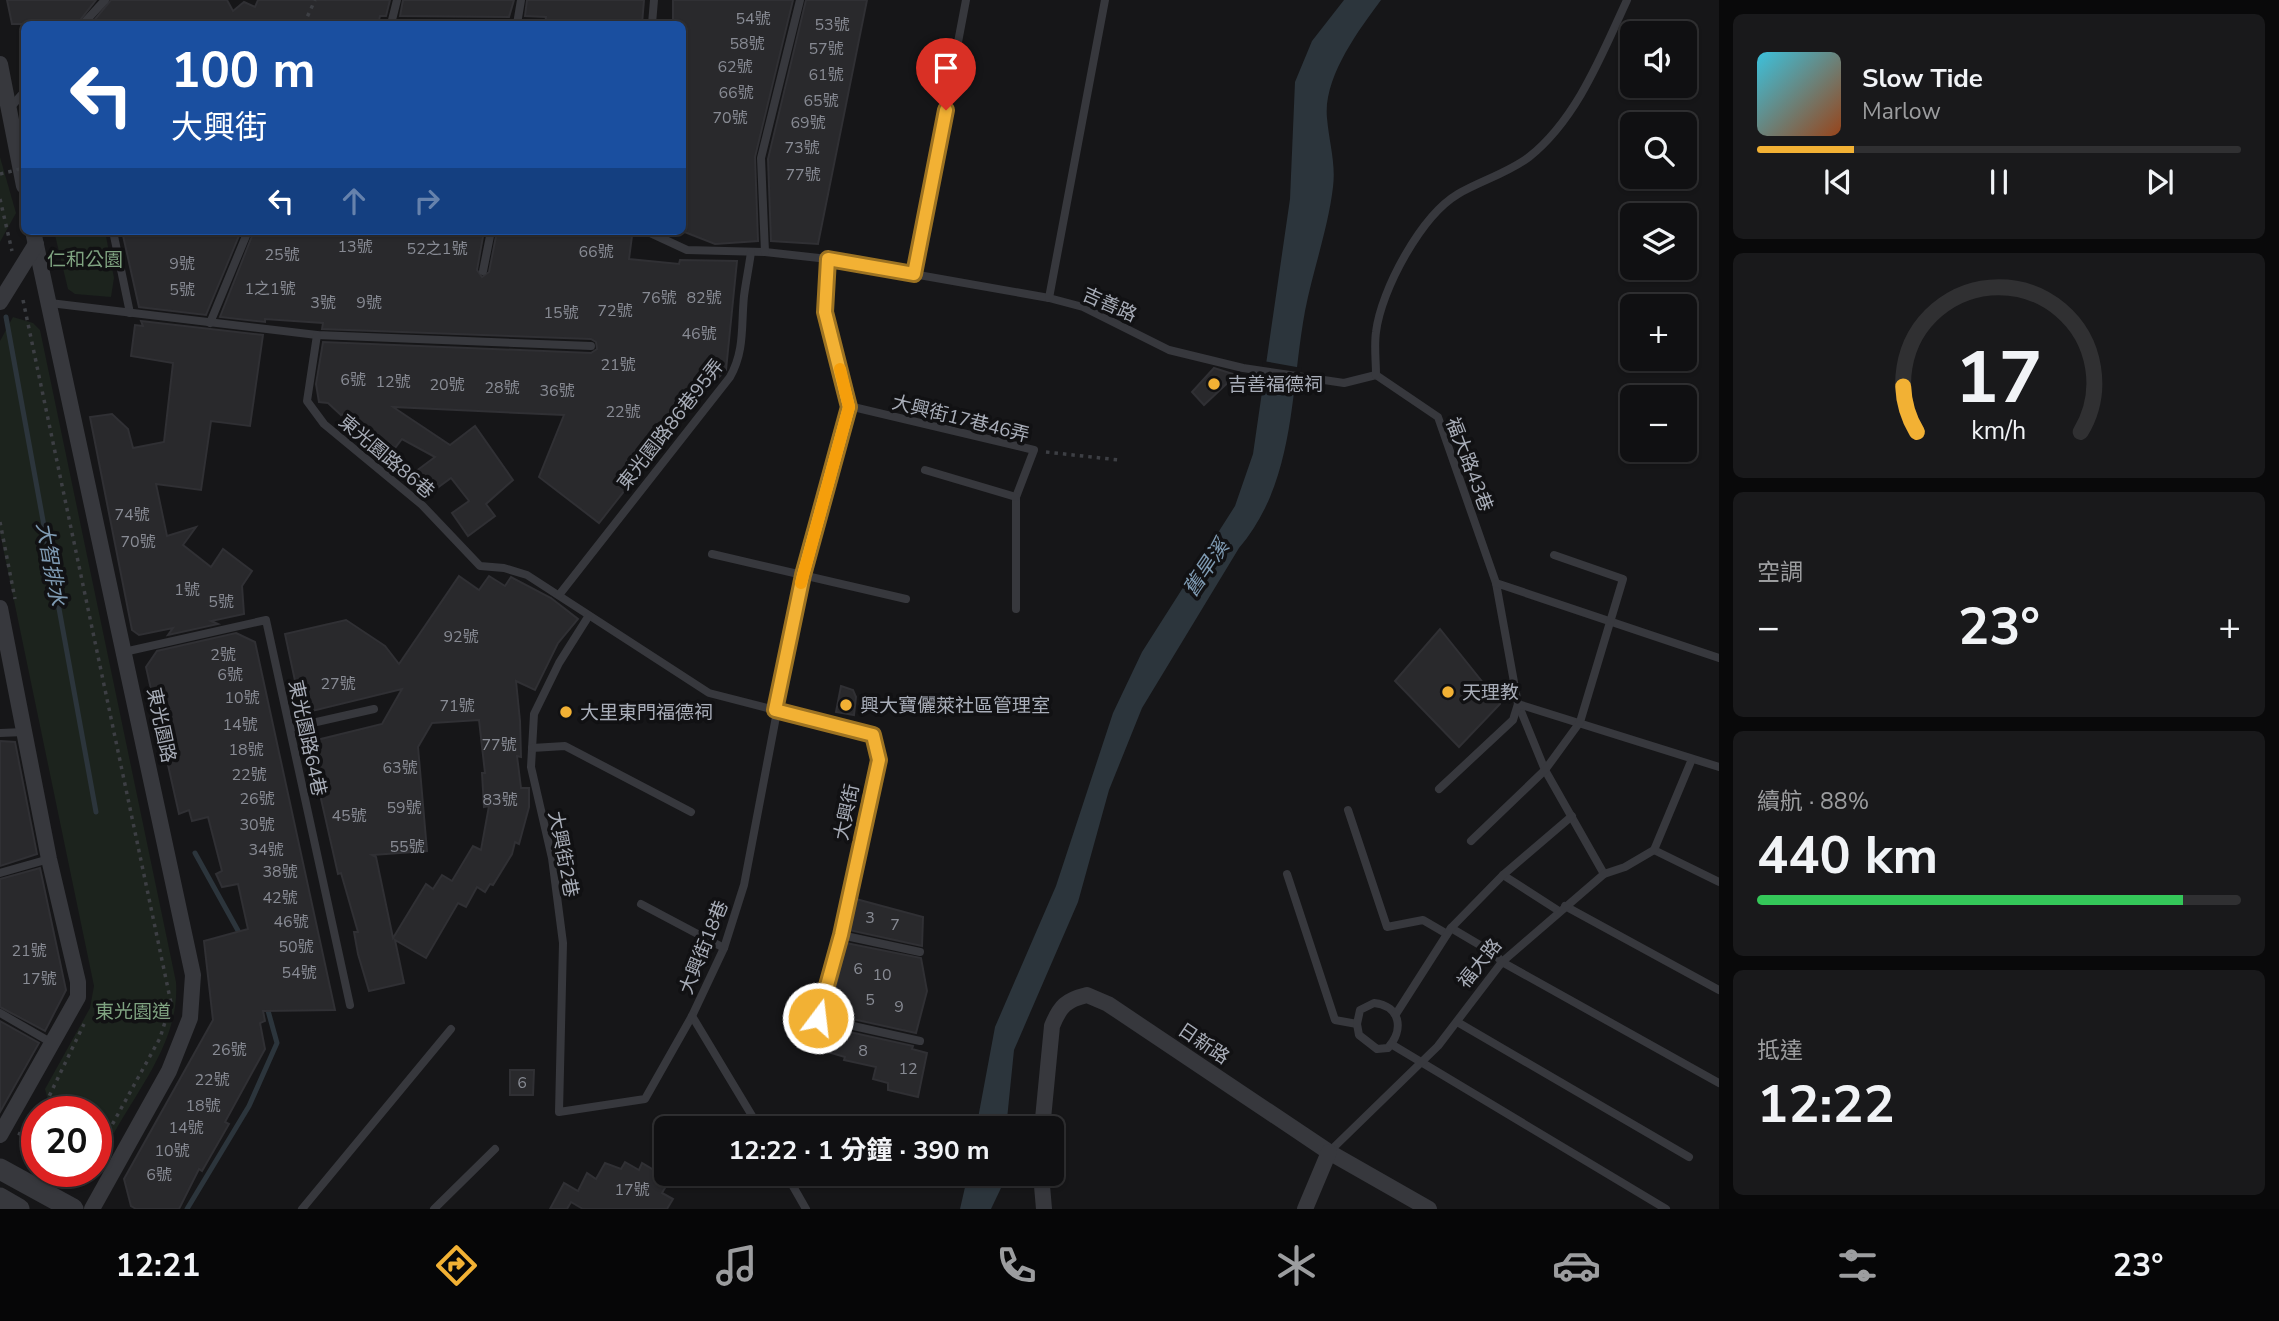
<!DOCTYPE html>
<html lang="zh-TW">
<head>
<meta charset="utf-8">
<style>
  :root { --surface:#101012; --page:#19191b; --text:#f1f3f6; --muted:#9c9d9f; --line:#303032; --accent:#f2b134 }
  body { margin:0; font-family:"Nunito Sans","Noto Sans TC",sans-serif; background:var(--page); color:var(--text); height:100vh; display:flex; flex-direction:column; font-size:26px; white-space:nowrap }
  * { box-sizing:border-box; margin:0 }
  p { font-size:23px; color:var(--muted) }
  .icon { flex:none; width:38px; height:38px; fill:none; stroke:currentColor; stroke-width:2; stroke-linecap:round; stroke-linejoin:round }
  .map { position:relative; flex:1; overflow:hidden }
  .side { display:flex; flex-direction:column; gap:14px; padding:14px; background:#09090a; width:560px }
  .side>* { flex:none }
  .top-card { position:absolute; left:21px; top:21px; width:665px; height:214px; border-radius:10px; box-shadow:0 2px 5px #0004,0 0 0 2px var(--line); background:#1a4fa0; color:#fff; overflow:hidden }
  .tools { position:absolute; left:1620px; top:21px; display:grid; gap:14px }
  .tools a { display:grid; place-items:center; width:77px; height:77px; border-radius:10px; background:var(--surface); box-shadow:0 2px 5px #0004,0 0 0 2px var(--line); font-size:35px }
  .speed { position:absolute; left:21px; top:1096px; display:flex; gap:14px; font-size:35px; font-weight:700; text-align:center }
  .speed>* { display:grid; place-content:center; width:91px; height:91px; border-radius:50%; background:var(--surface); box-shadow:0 2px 5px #0004,0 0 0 2px var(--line); line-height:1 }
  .speed .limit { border:10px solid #d22; background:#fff; color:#111 }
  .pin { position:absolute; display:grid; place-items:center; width:60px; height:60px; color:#fff; margin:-72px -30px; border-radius:50% 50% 50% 0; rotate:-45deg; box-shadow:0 0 7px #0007 }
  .pin .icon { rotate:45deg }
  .me { position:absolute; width:77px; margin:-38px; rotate:15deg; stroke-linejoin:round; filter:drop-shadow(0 0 5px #0008) }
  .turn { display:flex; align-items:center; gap:24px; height:147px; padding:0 35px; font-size:32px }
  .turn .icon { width:91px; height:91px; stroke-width:2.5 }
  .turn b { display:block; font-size:49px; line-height:60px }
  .lanes { display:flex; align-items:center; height:66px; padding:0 35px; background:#0003; justify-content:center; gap:35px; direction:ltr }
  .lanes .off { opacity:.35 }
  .big { font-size:52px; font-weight:700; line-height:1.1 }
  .side .widget { flex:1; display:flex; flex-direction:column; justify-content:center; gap:10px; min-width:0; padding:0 24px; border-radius:10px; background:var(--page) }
  .side .dial { align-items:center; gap:0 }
  .dial svg { height:182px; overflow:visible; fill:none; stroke:var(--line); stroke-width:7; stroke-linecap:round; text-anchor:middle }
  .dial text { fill:var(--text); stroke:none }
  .song { display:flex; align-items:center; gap:21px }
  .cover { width:84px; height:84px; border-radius:10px; background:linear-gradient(135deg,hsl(190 70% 55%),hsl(20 70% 35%)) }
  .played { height:7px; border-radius:4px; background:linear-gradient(90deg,var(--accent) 20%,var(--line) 20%) }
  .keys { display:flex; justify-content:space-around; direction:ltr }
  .heat { display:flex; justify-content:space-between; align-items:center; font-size:38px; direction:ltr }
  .charge { height:10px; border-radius:5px; background:linear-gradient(90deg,#34c759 88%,var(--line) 0) }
  .trip { position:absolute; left:654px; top:1116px; width:410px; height:70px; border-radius:10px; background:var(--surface); box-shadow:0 2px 5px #0004,0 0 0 2px var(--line); font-weight:700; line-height:70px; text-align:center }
  .tab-bar { display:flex; height:112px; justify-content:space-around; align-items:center; background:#060607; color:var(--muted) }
  .tab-bar .icon { width:49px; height:49px }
  .tab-bar .selected { color:var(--accent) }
  .tab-bar b { font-size:32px; color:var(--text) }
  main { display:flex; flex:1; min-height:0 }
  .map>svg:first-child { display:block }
  .green { fill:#1c231d }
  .water { fill:#2c353c }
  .pier { fill:#161618 }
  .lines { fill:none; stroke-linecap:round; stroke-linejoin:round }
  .stream { stroke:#2c353c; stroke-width:5 }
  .building { fill:#29292c; stroke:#303034; stroke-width:2; fill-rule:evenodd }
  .path { stroke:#3d3f44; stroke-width:3.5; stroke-dasharray:3.5 5; stroke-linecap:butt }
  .service { stroke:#37383d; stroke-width:8 }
  .minor { stroke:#37383d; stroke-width:16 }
  .tertiary { stroke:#37383d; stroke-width:21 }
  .path-bridge { stroke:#3d3f44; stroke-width:3.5; stroke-dasharray:3.5 5; stroke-linecap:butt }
  .route-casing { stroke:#9d7322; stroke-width:18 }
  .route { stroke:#f2b134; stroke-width:12 }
  .slow { stroke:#f59e0b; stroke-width:12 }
  .poi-dot { fill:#f2b134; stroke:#111113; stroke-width:2.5 }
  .labels { text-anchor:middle; stroke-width:7; stroke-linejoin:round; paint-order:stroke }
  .number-label { font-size:16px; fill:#888b94 }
  .park-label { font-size:19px; fill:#7fa381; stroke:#111113 }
  .street-label { font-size:19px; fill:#a8adb8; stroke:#111113 }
  .poi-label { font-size:19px; fill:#a8adb8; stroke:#111113; text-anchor:start }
  .water-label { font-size:21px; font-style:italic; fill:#7f9bb3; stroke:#111113 }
</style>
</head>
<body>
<main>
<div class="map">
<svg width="1719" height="1209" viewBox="0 0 1719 1209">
  <rect width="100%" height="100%" fill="#161618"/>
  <g class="green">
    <path d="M0 157 16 213 0 242Z"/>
    <path d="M54 231H105L114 278 111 297 75 294 68 289Z"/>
    <path d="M13 317 33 323 40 330 176 982C180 1038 141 1085 114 1133L96 1138V1111H51L45 1089 90 1008 94 986 0 533V341Z"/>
  </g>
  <g class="water">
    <path d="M1344 0H1381C1358 31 1323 78 1327 118 1329 142 1336 163 1333 187 1328 229 1313 270 1305 311 1290 392 1296 481 1239 548L1142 708 1109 790 1078 902 1014 1050 1006 1129H976L995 1027 1056 886 1113 713 1142 652 1235 506 1253 454 1290 199 1295 82 1312 41Z"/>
    <path d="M968 1174H1002L1001 1188 991 1209H960Z"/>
  </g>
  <path class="pier" d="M1263 361 1302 368 1300 388 1260 381Z"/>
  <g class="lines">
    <g class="stream">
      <path d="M6 317 96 812"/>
      <path d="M195 853 241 936"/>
      <path d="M187 1209 249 1106 277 1043 267 1007"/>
    </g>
  </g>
  <g class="building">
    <path d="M7 0H96L77 24H12Z"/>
    <path d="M111 0H227L233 11 244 2 255 7 258 0H390L386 16H380L378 24H91Z"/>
    <path d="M403 0H514L509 17 400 16Z"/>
    <path d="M527 0H644L642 24H545L546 17 525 16Z"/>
    <path d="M673 0H793L755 157 758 241 715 244 682 231V24H673Z"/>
    <path d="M806 0H867L818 244 771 241 768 159Z"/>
    <path d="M122 231H241L206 315 139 307Z"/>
    <path d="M254 231H484L477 270 482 277 489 272 497 231H620L632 236 629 259 679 264 680 260 737 261 726 370 696 400 599 523 539 477 564 415 393 407 450 445 475 426 513 480 486 504 495 516 468 536 452 513 469 501 451 478 425 497 407 478 435 457 402 439 395 448 348 412 341 415 328 403 319 402 316 384 323 342 591 353 597 349 596 342 591 339 322 329 323 323 265 319V322L220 317Z"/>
    <path d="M141 321 263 335 250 426 211 421 201 490 156 484 167 536 196 527 183 545 211 567 223 549 252 571 242 586 244 614 211 621 218 624 168 635 173 628 139 635 132 630 90 417 112 414 128 429 133 448 164 442 173 363 131 356 135 325 143 326Z"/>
    <path d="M1214 368 1236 375 1204 405 1192 392Z"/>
    <path d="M459 576 479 590 489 576 505 586 511 577 551 598 578 619 558 643 535 690 516 681 520 721 521 757 517 756 521 788H529V807L519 844 515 842 512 854 493 885 490 884 485 892 477 887 466 907 458 903 426 958 395 940 404 983 369 991 358 954 354 932H358L341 873 338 874 310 750 317 740 382 724 402 689 312 711 300 704 285 634 346 620 385 646 399 664ZM479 720 485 773H482L484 807 489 806 481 850 473 846 452 881 442 875 433 889 426 884 393 938 376 857 372 855 427 851 418 747 432 723Z"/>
    <path d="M1440 629 1500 704 1459 747 1395 681Z"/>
    <path d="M236 633 255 642 335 1010 263 1011 265 1021 260 1023 265 1049 225 1122 229 1124 202 1171 199 1169 179 1209H136L131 1206 124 1179 213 1020 204 941 248 929 238 884 222 887 216 874 222 871 208 817 192 821 189 810 179 814 146 667 157 651Z"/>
    <path d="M841 686 853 690 856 697 854 715 836 712Z"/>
    <path d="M0 741 15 742 37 854 0 866Z"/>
    <path d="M40 868 66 990 45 1031 0 1007V879Z"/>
    <path d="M856 899 923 917 922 946 849 930Z"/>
    <path d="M846 943 921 958 927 991 916 1033 830 1014Z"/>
    <path d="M0 1021 39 1043 0 1112Z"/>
    <path d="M827 1027 913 1046 912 1049 927 1053 918 1097 888 1090V1083L873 1079 876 1067 844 1060 845 1057 821 1050Z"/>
    <path d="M510 1070H534L533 1095H510Z"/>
    <path d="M625 1162 639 1170 642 1163 657 1172 654 1179 666 1186 662 1193 673 1199 667 1209H583L571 1202 567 1209H550L564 1183 578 1191 587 1173 596 1179 605 1163 621 1169Z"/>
  </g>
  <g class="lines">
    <g class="path">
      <path d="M304 24 315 0"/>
      <path d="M0 199 12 251"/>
      <path d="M23 300 171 1003 160 1038 96 1154"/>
      <path d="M1046 452 1119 460"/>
      <path d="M0 522 15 599"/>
      <path d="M42 1111 84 1024"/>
      <path d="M18 1133 28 1138 37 1122"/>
      <path d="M28 1138 37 1143"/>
    </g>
    <g class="service">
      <path d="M83 24 105 0"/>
      <path d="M391 24 397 0"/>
      <path d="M517 24 521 0"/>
      <path d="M652 24 654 0"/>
      <path d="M10 108 24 92"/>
      <path d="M113 231 130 313"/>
      <path d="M646 231 687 250 765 252 828 259 1049 298 1083 307 1169 350 1243 368 1344 383 1376 375"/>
      <path d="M765 252 761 158 800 0"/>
      <path d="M483 271 491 231"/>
      <path d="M914 274 966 0"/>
      <path d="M1049 298 1105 0"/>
      <path d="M50 303 317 335 591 346"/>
      <path d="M210 323 248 231"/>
      <path d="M317 335 307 401 324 424 422 505 480 566 504 568 527 575 709 693 873 735 879 760 841 935 813 1039"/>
      <path d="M1376 375 1438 417 1496 583 1518 704 1545 770 1604 874"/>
      <path d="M1376 375C1376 361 1374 346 1376 332 1381 290 1421 216 1458 194 1480 181 1508 173 1529 157 1577 119 1602 54 1627 0"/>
      <path d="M849 406 1034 450 1016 497V609"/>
      <path d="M925 470 1016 497"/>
      <path d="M712 554 906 599"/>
      <path d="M1496 583 1719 658"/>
      <path d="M559 595 730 377C745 350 741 326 744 296 746 281 749 267 751 252"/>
      <path d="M588 617 559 663 534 714 531 767 552 858 563 943 559 1112 645 1099 692 1016 724 948 744 885 803 575 849 406 825 312 828 259"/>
      <path d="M124 652 266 620 350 1005"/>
      <path d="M290 728 374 709"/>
      <path d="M0 733 24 732"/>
      <path d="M532 748 565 746 691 812"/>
      <path d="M1439 789 1513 720 1518 704 1719 767"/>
      <path d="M1348 810 1387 927 1423 920 1447 934"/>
      <path d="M1471 841 1545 770 1580 722 1623 579 1554 555"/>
      <path d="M1654 850 1719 882"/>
      <path d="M0 873 49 859"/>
      <path d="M1287 874 1335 1020 1357 1024"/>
      <path d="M1503 875 1559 911"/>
      <path d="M641 904 724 948"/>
      <path d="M1565 906 1719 990"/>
      <path d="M1451 928 1495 954 1502 962 1719 1083"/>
      <path d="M841 935 920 952"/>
      <path d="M1374 1003C1401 1006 1404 1030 1388 1048L1377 1049 1359 1035 1357 1024 1360 1010Z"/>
      <path d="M0 1013 52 1043"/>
      <path d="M1396 1014 1451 928 1503 875 1572 816"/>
      <path d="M692 1016 760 1129"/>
      <path d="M818 1018 920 1041"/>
      <path d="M1459 1023 1689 1157"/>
      <path d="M1391 1044 1666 1209"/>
      <path d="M1329 1152 1438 1046 1502 962 1604 874 1625 867 1654 850 1692 759"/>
      <path d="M786 1174 806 1209"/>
      <path d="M302 1209 451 1029"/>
      <path d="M434 1209 495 1149"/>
    </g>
    <g class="minor">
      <path d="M0 64 24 186"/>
      <path d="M33 231 193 975 190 1018 169 1071 92 1209"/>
      <path d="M0 302 36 244"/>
      <path d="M0 608 49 859 78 982V997L0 1135"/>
      <path d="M1042 1129 1052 1026C1060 1006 1066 1000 1087 995L1108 1004 1329 1152 1429 1209"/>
      <path d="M1041 1174 1044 1209"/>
      <path d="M1305 1209 1329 1152"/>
    </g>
    <g class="tertiary">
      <path d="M0 1169 73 1209"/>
      <path d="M0 1198 19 1209"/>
    </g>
    <path class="path-bridge" d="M0 174 24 168"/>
  </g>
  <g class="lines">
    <defs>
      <path id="route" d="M818 1018 841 935 879 760 873 735 775 710 803 575 849 407 825 312 828 259 914 274 946 110"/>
    </defs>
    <use href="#route" class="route-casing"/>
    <use href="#route" class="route"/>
    <path class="slow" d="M801 583 849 407 840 369"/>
  </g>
  <g class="poi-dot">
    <circle cx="1214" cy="384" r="7"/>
    <circle cx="1448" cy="692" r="7"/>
    <circle cx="846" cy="705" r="7"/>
    <circle cx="566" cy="712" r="7"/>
  </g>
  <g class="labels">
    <g class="number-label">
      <text x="753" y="24">54號</text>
      <text x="832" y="30">53號</text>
      <text x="747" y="49">58號</text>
      <text x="826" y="54">57號</text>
      <text x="735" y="72">62號</text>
      <text x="826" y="80">61號</text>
      <text x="736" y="98">66號</text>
      <text x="821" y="106">65號</text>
      <text x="730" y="123">70號</text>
      <text x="808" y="128">69號</text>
      <text x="802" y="153">73號</text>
      <text x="803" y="180">77號</text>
      <text x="355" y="252">13號</text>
      <text x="437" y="254">52之1號</text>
      <text x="596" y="257">66號</text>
      <text x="282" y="260">25號</text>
      <text x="182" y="269">9號</text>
      <text x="270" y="294">1之1號</text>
      <text x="182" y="295">5號</text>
      <text x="659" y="303">76號</text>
      <text x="704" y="303">82號</text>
      <text x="323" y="308">3號</text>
      <text x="369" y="308">9號</text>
      <text x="615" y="316">72號</text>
      <text x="561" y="318">15號</text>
      <text x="699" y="339">46號</text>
      <text x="618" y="370">21號</text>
      <text x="353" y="385">6號</text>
      <text x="393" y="387">12號</text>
      <text x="447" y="390">20號</text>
      <text x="502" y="393">28號</text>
      <text x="557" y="396">36號</text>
      <text x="623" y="417">22號</text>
      <text x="132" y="520">74號</text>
      <text x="138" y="547">70號</text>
      <text x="187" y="595">1號</text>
      <text x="221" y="607">5號</text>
      <text x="461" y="642">92號</text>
      <text x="223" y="660">2號</text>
      <text x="230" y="680">6號</text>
      <text x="338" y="689">27號</text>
      <text x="242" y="703">10號</text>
      <text x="457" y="711">71號</text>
      <text x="240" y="730">14號</text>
      <text x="499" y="750">77號</text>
      <text x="246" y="755">18號</text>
      <text x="400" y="773">63號</text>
      <text x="249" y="780">22號</text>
      <text x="257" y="804">26號</text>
      <text x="500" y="805">83號</text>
      <text x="404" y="813">59號</text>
      <text x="349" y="821">45號</text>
      <text x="257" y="830">30號</text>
      <text x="407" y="852">55號</text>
      <text x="266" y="855">34號</text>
      <text x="280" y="877">38號</text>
      <text x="280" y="903">42號</text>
      <text x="870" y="923">3</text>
      <text x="291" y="927">46號</text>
      <text x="895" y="930">7</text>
      <text x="296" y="952">50號</text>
      <text x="29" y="956">21號</text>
      <text x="858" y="974">6</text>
      <text x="299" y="978">54號</text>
      <text x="882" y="980">10</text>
      <text x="39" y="984">17號</text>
      <text x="870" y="1005">5</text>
      <text x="899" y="1012">9</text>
      <text x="229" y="1055">26號</text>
      <text x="863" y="1056">8</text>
      <text x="908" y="1074">12</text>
      <text x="212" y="1085">22號</text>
      <text x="522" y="1088">6</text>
      <text x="203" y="1111">18號</text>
      <text x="186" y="1133">14號</text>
      <text x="172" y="1156">10號</text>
      <text x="159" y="1180">6號</text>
      <text x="632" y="1195">17號</text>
    </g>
    <g class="park-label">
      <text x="85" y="266">仁和公園</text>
      <text x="133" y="1018">東光園道</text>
    </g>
    <g class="street-label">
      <text transform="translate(1110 304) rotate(24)" y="7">吉善路</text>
      <text transform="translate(961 418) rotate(14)" y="7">大興街17巷46弄</text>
      <text transform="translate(670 424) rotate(-52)" y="7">東光園路86巷95弄</text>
      <text transform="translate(387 456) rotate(40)" y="7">東光園路86巷</text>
      <text transform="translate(1470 464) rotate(69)" y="7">福大路43巷</text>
      <text transform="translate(162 725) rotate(78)" y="7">東光園路</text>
      <text transform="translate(308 738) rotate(78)" y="7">東光園路64巷</text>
      <text transform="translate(846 812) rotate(-78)" y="7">大興街</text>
      <text transform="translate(564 854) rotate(79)" y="7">大興街2巷</text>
      <text transform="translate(703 947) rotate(-68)" y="7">大興街18巷</text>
      <text transform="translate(1479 963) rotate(-51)" y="7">福大路</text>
      <text transform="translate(1204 1043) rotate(34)" y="7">日新路</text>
    </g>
    <g class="poi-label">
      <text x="1228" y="391">吉善福德祠</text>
      <text x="1462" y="699">天理教</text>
      <text x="860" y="712">興大寶儷萊社區管理室</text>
      <text x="580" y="719">大里東門福德祠</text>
    </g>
    <g class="water-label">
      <text transform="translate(51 564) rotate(80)" y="7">大智排水</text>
      <text transform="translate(1206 568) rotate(-56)" y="7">舊旱溪</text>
    </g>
  </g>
</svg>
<div class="tools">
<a><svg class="icon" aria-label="sound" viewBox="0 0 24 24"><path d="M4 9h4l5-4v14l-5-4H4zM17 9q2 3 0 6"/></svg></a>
<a><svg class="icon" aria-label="search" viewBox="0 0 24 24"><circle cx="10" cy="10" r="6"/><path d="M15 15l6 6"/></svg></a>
<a><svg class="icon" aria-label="layers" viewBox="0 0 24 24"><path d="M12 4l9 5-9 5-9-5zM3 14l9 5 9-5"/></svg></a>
<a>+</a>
<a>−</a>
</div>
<div class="speed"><div class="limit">20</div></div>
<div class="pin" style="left:946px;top:110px;background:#d93025"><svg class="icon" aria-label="arrive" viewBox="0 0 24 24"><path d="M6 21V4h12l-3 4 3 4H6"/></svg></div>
<svg class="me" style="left:818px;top:1018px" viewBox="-20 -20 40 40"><circle r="17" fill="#f2b134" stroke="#fff" stroke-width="3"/><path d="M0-11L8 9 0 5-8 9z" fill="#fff"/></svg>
<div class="trip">12:22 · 1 分鐘 · 390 m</div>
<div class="top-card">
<div class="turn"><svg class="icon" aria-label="left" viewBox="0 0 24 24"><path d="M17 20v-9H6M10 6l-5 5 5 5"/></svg><div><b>100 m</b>大興街</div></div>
<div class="lanes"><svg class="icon" aria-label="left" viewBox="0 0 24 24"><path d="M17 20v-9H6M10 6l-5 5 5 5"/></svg><svg class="icon off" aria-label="ahead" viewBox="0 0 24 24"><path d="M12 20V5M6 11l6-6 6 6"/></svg><svg class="icon off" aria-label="right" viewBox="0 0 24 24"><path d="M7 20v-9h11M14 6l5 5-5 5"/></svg></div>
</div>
</div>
<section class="side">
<div class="widget">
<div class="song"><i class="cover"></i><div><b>Slow Tide</b><p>Marlow</p></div></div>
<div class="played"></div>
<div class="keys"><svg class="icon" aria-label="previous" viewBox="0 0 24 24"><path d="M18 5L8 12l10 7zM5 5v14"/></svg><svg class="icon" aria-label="pause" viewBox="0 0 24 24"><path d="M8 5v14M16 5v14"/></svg><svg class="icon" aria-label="next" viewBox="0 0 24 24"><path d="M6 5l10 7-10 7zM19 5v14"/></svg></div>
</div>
<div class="widget dial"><svg viewBox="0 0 100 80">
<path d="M14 69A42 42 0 1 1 86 69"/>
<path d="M14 69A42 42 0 0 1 8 49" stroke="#f2b134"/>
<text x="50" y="56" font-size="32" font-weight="700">17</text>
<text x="50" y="72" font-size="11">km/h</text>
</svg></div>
<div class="widget"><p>空調</p>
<div class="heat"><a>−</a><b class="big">23°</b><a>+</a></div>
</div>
<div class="widget"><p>續航 · 88%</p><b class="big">440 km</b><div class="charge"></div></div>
<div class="widget"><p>抵達</p><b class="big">12:22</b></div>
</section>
</main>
<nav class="tab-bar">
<b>12:21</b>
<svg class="icon selected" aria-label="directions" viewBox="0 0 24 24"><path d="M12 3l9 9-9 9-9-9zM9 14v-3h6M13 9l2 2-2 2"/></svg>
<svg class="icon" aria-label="music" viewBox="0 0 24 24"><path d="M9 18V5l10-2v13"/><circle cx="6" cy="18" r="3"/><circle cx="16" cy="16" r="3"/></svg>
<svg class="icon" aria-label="phone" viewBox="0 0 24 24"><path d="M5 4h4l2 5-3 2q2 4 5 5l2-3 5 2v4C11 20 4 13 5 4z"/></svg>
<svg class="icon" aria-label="climate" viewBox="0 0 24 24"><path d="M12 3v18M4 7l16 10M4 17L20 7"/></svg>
<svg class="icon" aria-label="car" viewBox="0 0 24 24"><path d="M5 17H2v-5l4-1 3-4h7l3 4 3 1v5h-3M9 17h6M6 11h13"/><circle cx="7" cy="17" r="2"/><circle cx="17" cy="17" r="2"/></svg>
<svg class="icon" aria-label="filters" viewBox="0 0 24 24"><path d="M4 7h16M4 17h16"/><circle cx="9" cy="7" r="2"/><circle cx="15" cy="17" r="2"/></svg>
<b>23°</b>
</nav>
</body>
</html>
